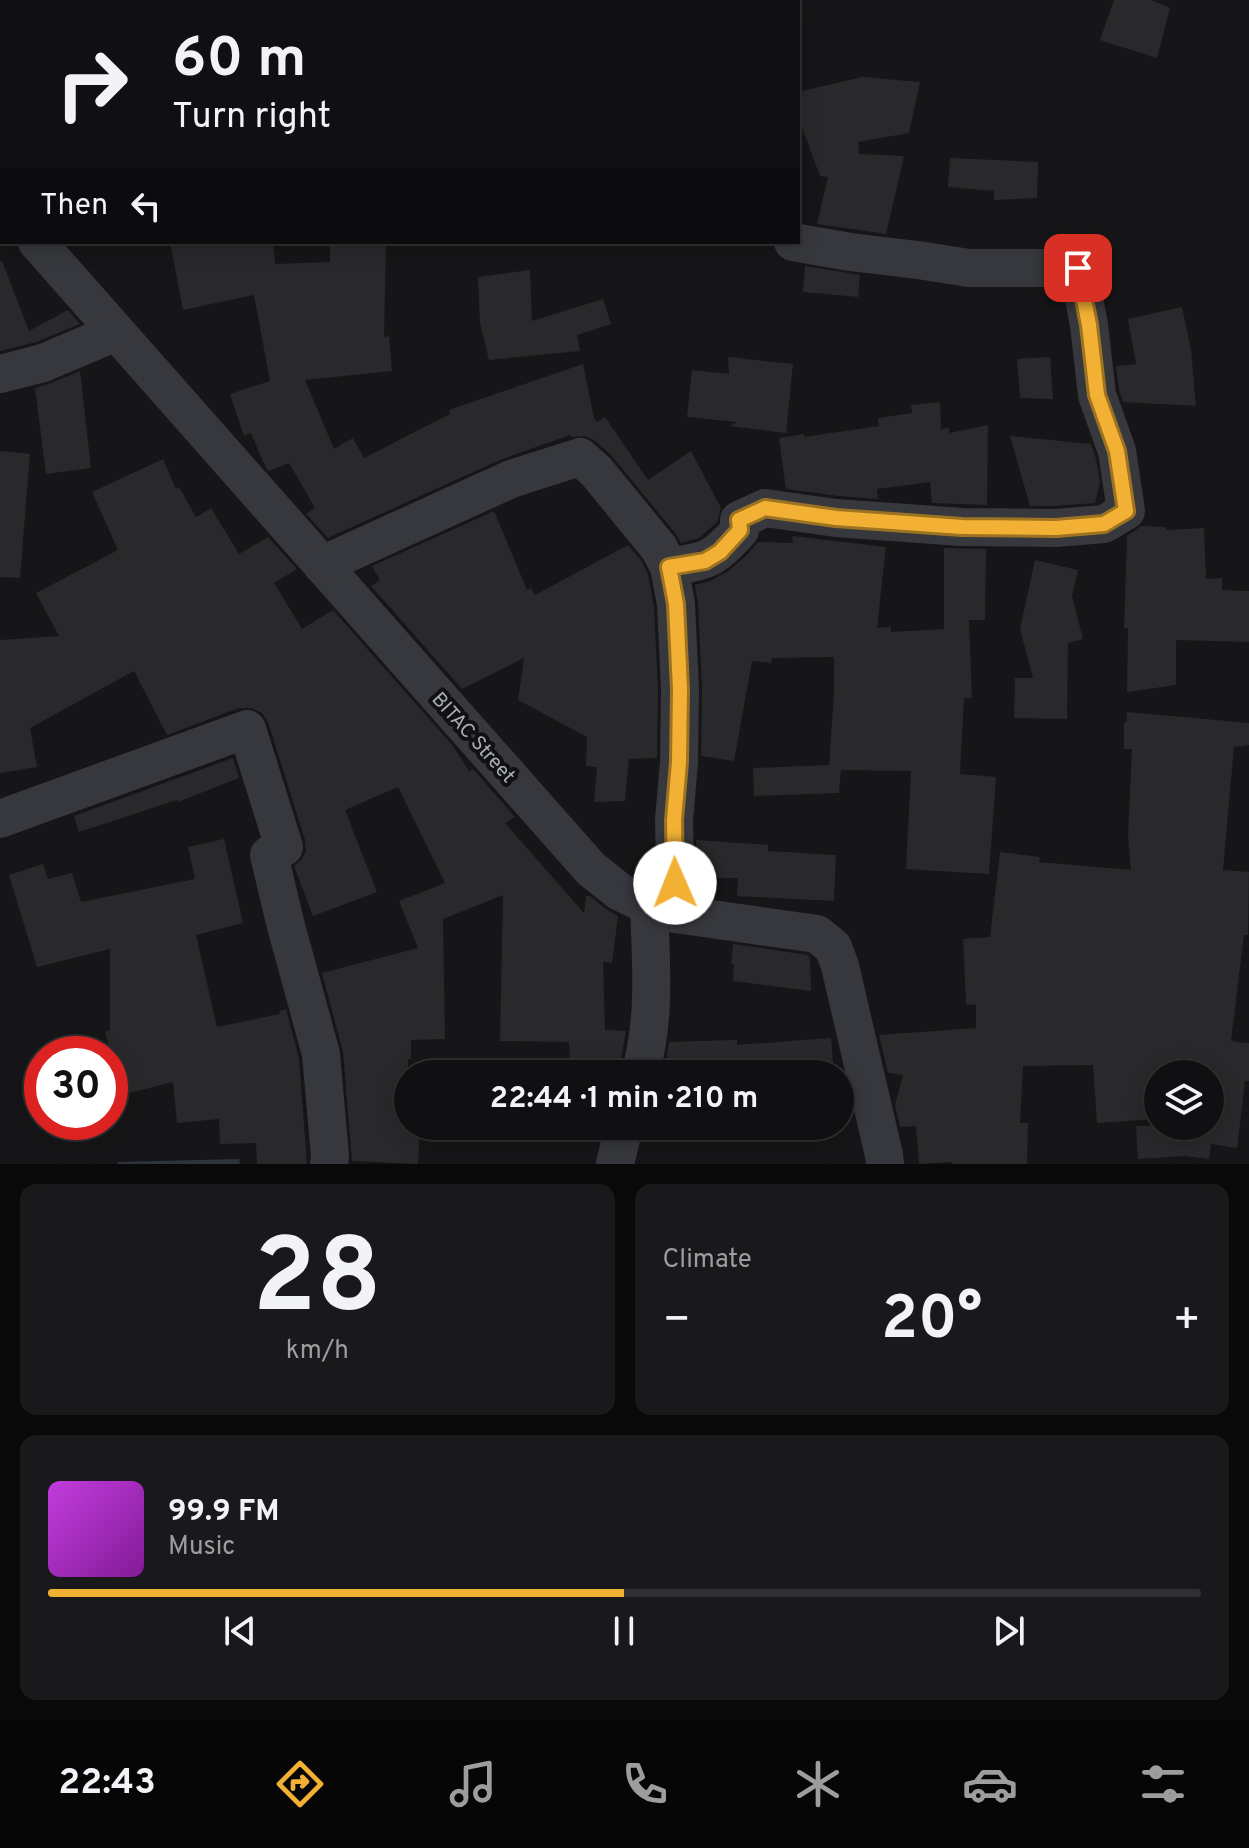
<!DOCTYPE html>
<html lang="en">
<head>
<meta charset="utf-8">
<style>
  :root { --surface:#101012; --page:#19191b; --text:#f1f3f6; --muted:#9c9d9f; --line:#303032; --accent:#f2b134 }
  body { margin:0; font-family:Overpass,sans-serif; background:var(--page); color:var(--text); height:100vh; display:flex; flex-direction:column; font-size:30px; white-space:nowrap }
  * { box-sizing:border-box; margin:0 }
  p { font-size:26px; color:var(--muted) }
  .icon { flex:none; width:44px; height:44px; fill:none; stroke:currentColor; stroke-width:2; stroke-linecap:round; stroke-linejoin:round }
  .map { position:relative; height:1164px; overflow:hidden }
  .sheet { display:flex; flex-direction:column; gap:20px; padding:20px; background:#09090a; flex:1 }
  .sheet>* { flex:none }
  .top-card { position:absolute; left:0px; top:0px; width:800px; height:244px; box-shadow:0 4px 20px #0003,0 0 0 2px var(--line); background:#101012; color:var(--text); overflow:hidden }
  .tools { position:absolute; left:1144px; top:1060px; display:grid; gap:16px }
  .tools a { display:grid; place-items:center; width:80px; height:80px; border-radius:50%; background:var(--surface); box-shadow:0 4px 20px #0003,0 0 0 2px var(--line); font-size:40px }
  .speed { position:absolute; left:24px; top:1036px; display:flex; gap:16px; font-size:40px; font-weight:700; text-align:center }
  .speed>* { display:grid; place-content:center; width:104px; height:104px; border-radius:50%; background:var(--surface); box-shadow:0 4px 20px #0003,0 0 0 2px var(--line); line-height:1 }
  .speed .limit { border:12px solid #d22; background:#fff; color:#111 }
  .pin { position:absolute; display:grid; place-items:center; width:68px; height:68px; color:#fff; margin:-34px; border-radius:16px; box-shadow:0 4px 12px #0006 }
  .me { position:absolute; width:88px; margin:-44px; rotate:359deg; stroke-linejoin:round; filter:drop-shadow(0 0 6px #0008) }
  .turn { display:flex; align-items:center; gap:28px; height:168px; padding:0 40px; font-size:36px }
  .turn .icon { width:104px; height:104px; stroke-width:2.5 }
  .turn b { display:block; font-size:56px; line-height:68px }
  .then { display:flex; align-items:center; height:76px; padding:0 40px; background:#0003; gap:16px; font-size:30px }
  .big { font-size:60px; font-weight:700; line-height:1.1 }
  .sheet .card { flex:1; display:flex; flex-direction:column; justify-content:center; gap:12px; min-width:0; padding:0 28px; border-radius:16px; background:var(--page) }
  .sheet .dial { align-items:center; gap:0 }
  .dial b { font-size:104px; line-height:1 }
  .song { display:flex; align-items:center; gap:24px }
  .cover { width:96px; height:96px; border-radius:12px; background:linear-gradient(135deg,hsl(290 70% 55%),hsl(290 70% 35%)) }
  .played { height:8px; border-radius:4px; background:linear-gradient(90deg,var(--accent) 50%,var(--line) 50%) }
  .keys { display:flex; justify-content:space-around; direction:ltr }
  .heat { display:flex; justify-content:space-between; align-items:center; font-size:44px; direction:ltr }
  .sheet .tiles { flex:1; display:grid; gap:20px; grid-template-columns:1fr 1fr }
  .card:last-child { grid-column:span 2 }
  .trip { position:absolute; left:394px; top:1060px; width:460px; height:80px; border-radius:40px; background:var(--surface); box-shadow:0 4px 20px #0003,0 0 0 2px var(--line); font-weight:700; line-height:80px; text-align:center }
  .tabs { display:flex; height:128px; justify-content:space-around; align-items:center; background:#060607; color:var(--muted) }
  .tabs .icon { width:56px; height:56px }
  .tabs .active { color:var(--accent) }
  .tabs b { font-size:36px; color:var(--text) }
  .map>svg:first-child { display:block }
  .water { fill:#2c353c }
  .building { fill:#29292c }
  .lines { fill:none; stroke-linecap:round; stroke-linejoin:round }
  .minor { stroke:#37383d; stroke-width:38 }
  .route-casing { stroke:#9d7322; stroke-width:20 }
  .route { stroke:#f2b134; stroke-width:14 }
  .labels { text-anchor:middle; stroke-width:8; stroke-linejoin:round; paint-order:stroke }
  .street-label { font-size:20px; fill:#a8adb8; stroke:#111113 }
</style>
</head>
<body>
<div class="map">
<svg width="1249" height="1164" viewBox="0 0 1249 1164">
  <rect width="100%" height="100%" fill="#161618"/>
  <path class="water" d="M239 1159 240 1164H117L118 1162Z"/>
  <g class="building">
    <path d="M1114 0H1151L1170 8 1157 58 1100 40Z"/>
    <path d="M862 77 920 82 909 133 858 142 859 154 904 156 886 234 817 224 828 177 820 176 798 117V92Z"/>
    <path d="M950 158 1038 162 1037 198 994 200V191L948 187Z"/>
    <path d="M170 242H273L275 264 330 262V242H386L384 337 389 336 392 371 305 380 334 449 353 438 364 458 450 414 449 410 583 364 594 418 597 422 605 417 648 480 691 451 721 508 717 522 699 538 681 543 676 534 610 454 594 440 585 436 572 437 570 435 502 459 328 538 306 514 315 508 289 463 269 471 266 468 251 433 244 436 230 394 270 381 254 295 183 310Z"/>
    <path d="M0 261H2L29 331 68 310 80 324 36 342 0 351Z"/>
    <path d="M805 266 860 275 858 297 803 292Z"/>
    <path d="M530 270 532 321 603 299 611 324 577 335 580 351 489 360 480 323 478 277Z"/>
    <path d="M1182 307 1191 350 1196 406 1123 402 1119 390 1116 366 1136 364 1128 319Z"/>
    <path d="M728 357 793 364 786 433 730 426 737 422 687 417 692 370 729 374Z"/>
    <path d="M1050 357 1053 399 1020 398 1017 359Z"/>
    <path d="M80 371 91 468 46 474 35 388 51 383Z"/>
    <path d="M940 402 941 429 949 428V433L988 425 987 505 932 503 930 482 877 489 878 499 838 496 786 489 779 438 804 434V437L879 426 878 418 912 413 911 405Z"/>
    <path d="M1010 436 1091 444 1096 459 1100 483 1095 503 1055 506H1030Z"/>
    <path d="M0 451 30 454 20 578 0 577Z"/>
    <path d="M163 459 176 489 179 487 196 517 211 508 239 554 268 537 297 569 274 583 302 629 333 610 453 746 469 771 473 769 515 817 505 823 584 913 586 896H590L606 909 618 916 612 963 603 962 605 1030 626 1031 620 1064H570L569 1042 500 1041 503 895 443 919 445 1039 411 1040V1059H408V1126H420L418 1164 352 1161 343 1052 322 973 418 948 399 901 445 883 398 787 345 810 377 892 313 916 294 866 301 860 306 851 305 840 268 722 262 713 252 708H239L167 735 134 671 30 728 37 767 0 773V640L59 636 36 593 118 550 92 492Z"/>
    <path d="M494 511 527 590 531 588 535 595 628 545 641 560 648 574 654 607 658 689 657 758 629 759 625 801 594 802 597 767 586 766 587 737 518 700 524 658 462 689 371 586 380 580 372 566Z"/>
    <path d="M1141 526 1166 527V530L1204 528 1206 579 1222 578V590L1249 591V642L1176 640V685L1127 692 1128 628 1124 629 1127 536Z"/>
    <path d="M792 536 886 547 877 628 891 627V632L944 629V548L986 549 985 620H969L972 698H964L960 774 996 777 989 874 906 869 911 771 841 770 839 793 754 796 753 768 829 765 834 693V657L772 658 771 663 752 661 734 761 701 756 702 688 698 603 695 585 710 581 727 572 746 556 758 542 793 543Z"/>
    <path d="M1035 560 1078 570 1072 596 1083 639 1068 643 1067 719 1014 718 1015 678H1033L1020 629Z"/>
    <path d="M1127 712 1249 723V745L1234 747 1223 870 1249 872 1248 935H1244L1231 1041 1249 1043V1081H1245L1237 1148 1211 1144 1209 1159 1184 1156 1138 1159 1136 1126H1210V1094L1213 1068 1158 1070V1119L1097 1123 1093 1065 1023 1066 1020 1123H1028L1027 1164H952V1162L919 1164 916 1126 900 1127 895 1105 903 1075 888 1073 879 1035 976 1028V1005L966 1004 963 939 990 937 1000 852 1040 857 1039 862 1131 870 1128 835 1132 749H1124V722H1127Z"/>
    <path d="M233 758 239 778 178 802 177 800 79 832 74 816Z"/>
    <path d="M224 839 243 923 196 935 217 1027 280 1014 279 1011 286 1009 299 1058 307 1164H257L256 1143 220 1144 219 1119 177 1123 173 1082 121 1095 120 1093 110 1095V1051L105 1032 110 1030V949L37 967 9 875 43 864 48 879 72 873 81 902 195 879 188 847Z"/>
    <path d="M696 840 768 845V851L836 855 834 901 737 896 738 878H697Z"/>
    <path d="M733 944 808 955 810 959 811 991 733 981 734 964H731Z"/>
    <path d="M831 1038 834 1074H668L667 1055 669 1042 737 1040V1045Z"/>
  </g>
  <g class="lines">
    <g class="minor">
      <path d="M0 187 2 190"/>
      <path d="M37 242 591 869 620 892 649 906 676 914 817 934 833 947 840 966 884 1155 885 1164"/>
      <path d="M0 374 43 363 116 332"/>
      <path d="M322 565 511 479 580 457 596 471 659 548 669 567 676 604 680 689 679 762 674 820 676 914"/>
      <path d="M669 567C709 560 712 561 740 530L739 520 765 508 836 518 962 527 1056 528 1104 524 1126 511 1117 451 1097 395 1089 325 1078 268H969L918 260 850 252 793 242"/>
      <path d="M0 819 247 729 284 847 269 855 286 926 321 1054 330 1156 329 1164"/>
      <path d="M640 1074C656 1019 651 962 649 906"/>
      <path d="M615 1164 624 1126"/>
    </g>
  </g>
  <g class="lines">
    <defs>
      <path id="route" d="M675 883 674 820 679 762 680 689 676 604 669 567 705 561 720 552 740 530 739 520 765 508 836 518 962 527 1056 528 1104 524 1126 511 1117 451 1097 395 1089 325 1078 268"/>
    </defs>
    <use href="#route" class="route-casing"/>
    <use href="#route" class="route"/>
  </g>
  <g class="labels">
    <g class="street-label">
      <text transform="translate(474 737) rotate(48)" y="7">BITAC Street</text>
    </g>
  </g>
</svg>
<div class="tools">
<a><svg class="icon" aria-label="layers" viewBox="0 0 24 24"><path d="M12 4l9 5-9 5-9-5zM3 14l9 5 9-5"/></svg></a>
</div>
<div class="speed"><div class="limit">30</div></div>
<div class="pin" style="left:1078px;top:268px;background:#d93025"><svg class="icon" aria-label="arrive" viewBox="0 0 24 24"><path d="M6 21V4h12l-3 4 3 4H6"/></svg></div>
<svg class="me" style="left:675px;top:883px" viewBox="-20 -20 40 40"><circle r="19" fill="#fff"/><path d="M0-13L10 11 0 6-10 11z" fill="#f2b134"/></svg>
<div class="trip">22:44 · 1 min · 210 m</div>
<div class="top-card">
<div class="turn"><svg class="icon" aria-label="right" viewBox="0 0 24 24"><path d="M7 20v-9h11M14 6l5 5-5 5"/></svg><div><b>60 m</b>Turn right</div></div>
<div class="then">Then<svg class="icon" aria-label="left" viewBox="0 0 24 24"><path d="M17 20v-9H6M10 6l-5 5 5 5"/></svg></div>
</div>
</div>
<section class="sheet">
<div class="tiles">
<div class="card dial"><b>28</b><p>km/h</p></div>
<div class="card"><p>Climate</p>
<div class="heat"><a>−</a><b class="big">20°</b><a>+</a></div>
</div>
<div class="card">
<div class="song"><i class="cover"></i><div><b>99.9 FM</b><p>Music</p></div></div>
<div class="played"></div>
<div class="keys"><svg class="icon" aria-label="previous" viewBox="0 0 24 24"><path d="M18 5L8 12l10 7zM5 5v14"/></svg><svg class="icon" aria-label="pause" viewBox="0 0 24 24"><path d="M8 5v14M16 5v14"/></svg><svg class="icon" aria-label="next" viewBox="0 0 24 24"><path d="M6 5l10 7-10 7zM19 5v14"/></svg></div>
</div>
</div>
</section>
<nav class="tabs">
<b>22:43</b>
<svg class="icon active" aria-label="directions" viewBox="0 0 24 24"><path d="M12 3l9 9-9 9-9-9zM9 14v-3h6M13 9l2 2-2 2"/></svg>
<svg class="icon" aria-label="music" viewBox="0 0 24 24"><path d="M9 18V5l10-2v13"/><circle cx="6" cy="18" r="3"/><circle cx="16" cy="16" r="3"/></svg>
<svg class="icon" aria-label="phone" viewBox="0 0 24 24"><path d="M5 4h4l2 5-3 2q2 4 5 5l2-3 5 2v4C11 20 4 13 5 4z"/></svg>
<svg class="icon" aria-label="climate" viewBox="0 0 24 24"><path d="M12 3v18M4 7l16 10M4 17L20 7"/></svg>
<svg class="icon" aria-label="car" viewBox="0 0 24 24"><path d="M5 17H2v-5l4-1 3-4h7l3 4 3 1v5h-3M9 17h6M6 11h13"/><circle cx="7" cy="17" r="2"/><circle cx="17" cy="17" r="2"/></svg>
<svg class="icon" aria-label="filters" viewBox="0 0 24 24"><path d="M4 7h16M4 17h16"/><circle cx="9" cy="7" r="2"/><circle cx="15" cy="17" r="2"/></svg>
</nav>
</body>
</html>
